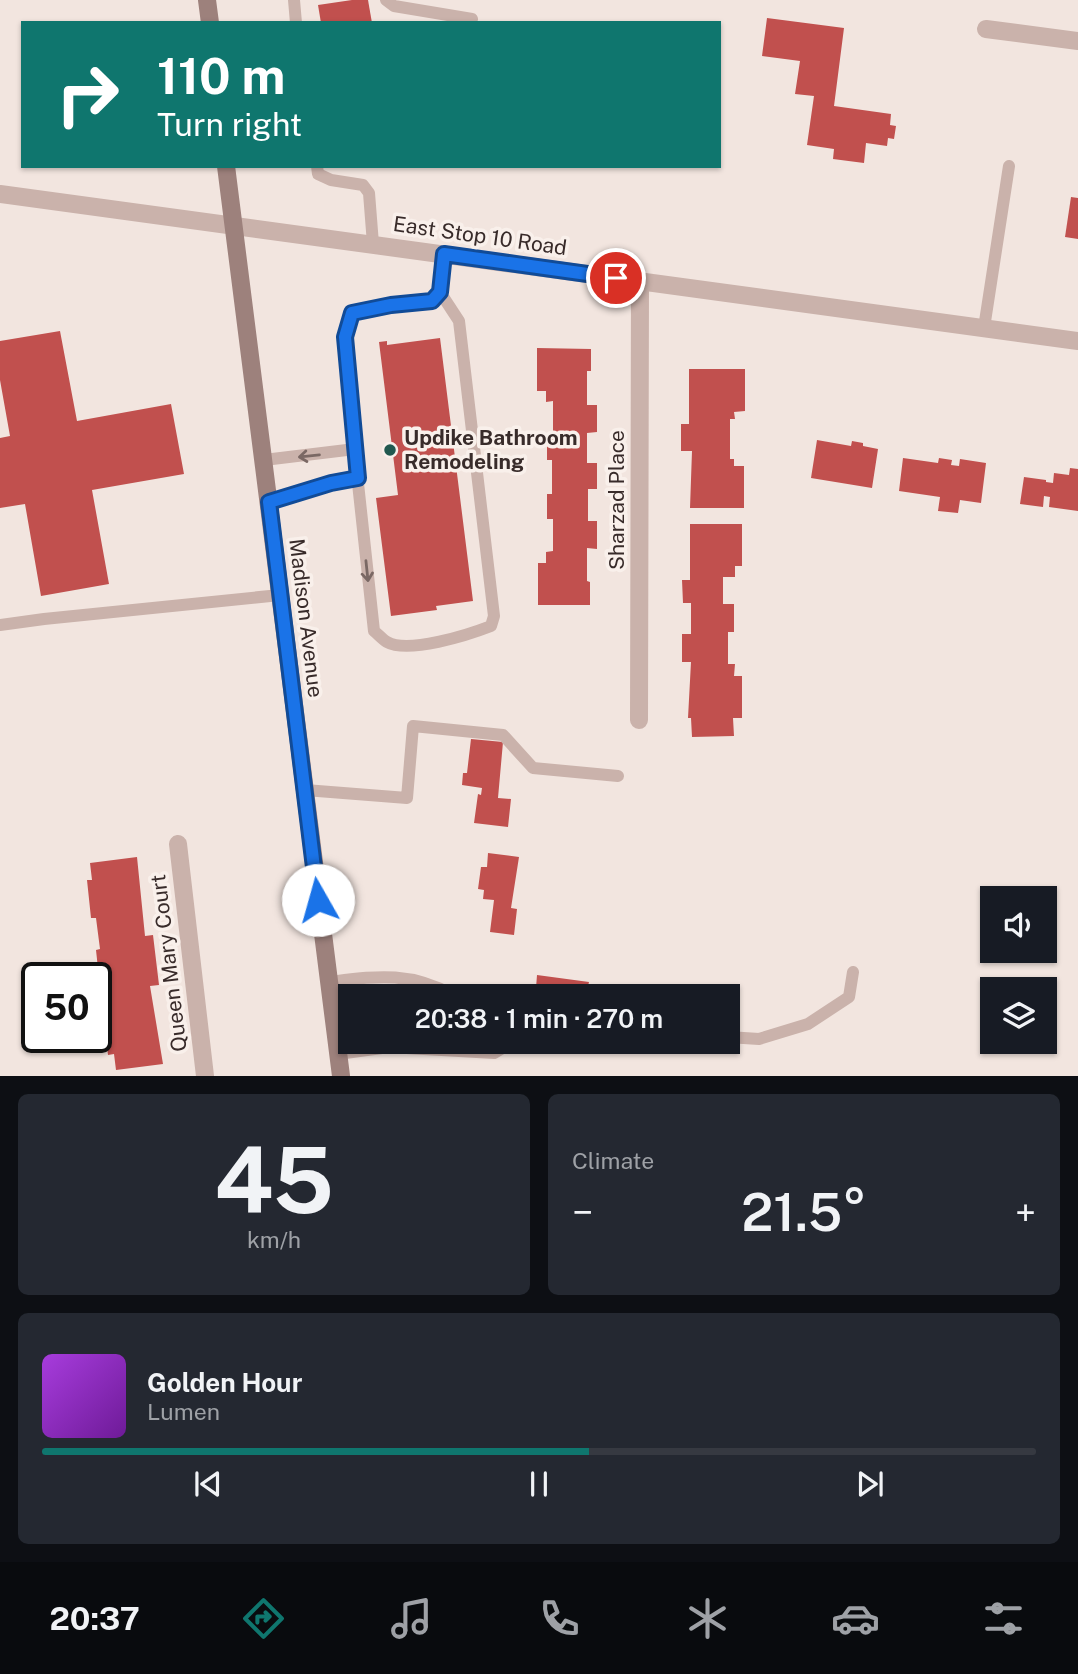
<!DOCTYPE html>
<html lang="en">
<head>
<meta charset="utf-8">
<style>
  :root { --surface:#171b24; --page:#242831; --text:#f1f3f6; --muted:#9ea1a6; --line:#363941; --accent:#0f766e }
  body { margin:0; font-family:"Public Sans",sans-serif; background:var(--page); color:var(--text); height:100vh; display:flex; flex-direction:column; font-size:26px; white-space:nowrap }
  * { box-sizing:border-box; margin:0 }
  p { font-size:23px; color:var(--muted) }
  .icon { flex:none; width:38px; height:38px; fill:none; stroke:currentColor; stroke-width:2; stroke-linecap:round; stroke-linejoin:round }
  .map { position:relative; height:1076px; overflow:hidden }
  .sheet { display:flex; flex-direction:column; gap:18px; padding:18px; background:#0d0f14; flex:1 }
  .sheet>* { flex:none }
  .top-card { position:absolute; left:21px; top:21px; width:700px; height:147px; border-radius:0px; box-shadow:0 2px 5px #0004; background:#0f766e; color:#fff; overflow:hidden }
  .tools { position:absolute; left:980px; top:886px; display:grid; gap:14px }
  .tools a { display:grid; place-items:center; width:77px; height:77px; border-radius:0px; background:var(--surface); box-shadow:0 2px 5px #0004; font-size:35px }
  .speed { position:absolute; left:21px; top:962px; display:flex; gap:14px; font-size:35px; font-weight:700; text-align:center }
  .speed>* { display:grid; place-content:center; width:91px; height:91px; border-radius:50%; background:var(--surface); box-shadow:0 2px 5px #0004; line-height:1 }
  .speed .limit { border:4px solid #111; border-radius:10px; background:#fff; color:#111 }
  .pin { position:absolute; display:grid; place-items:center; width:60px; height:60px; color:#fff; margin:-30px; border:4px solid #fff; border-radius:50%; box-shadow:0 2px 7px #0007 }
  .me { position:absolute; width:77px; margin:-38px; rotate:353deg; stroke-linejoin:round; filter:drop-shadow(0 0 5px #0008) }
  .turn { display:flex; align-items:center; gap:24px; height:147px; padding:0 21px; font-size:32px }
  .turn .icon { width:91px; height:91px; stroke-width:2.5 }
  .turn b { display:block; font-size:49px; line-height:60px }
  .big { font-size:52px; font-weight:600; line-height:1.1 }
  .sheet .widget { flex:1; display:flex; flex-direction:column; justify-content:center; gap:10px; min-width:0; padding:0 24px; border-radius:10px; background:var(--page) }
  .sheet .dial { align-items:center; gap:0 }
  .dial b { font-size:91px; line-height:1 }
  .song { display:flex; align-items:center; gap:21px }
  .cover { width:84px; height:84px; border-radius:10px; background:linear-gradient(135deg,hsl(280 70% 55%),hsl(280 70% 35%)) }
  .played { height:7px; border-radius:4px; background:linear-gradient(90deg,var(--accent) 55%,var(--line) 55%) }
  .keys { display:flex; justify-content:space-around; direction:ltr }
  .heat { display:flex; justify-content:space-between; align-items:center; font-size:38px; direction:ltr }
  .sheet .tiles { flex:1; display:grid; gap:18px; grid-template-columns:1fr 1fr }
  .widget:last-child { grid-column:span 2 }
  .trip { position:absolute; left:338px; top:984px; width:402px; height:70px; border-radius:0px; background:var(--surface); box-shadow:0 2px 5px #0004; font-weight:600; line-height:70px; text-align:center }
  .dock { display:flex; height:112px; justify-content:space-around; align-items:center; background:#090b0e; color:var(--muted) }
  .dock .icon { width:49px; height:49px }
  .dock .on { color:var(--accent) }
  .dock b { font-size:32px; color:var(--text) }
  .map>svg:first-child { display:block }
  .building { fill:#c1504e }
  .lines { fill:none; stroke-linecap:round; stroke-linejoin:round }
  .service { stroke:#cab2ab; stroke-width:12 }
  .minor { stroke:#cab2ab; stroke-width:18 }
  .tertiary { stroke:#cab2ab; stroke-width:18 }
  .secondary { stroke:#9d817c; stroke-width:18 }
  .oneway { stroke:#7a6864 }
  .route-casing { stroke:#114b97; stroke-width:18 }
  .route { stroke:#1a73e8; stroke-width:12 }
  .poi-dot { fill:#21584f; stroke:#f9f0eb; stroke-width:2.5 }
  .labels { text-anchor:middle; stroke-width:7; stroke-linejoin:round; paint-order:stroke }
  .street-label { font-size:21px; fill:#382b2a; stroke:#f9f0eb }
  .poi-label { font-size:21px; font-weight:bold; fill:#382b2a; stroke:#f9f0eb; text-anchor:start }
</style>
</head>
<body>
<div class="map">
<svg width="1078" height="1076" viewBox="0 0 1078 1076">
  <rect width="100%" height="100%" fill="#f2e5df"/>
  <g class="building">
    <path d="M352 0H368L372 23H321L318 5Z"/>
    <path d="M767 18 844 28 834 106 891 114 890 125 896 126 894 139 888 138 887 146 866 143 864 163 833 159 834 149 807 145 814 96 795 94 800 61 762 56Z"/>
    <path d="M1071 197 1078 198V239L1065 237Z"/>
    <path d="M60 331 77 421 171 404 184 474 92 490 109 584 41 596 25 504 0 508V438L10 436 0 380V341Z"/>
    <path d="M440 338 473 601 436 606 437 610 391 616 376 498 398 495 379 342 387 341V345Z"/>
    <path d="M537 348 591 349V371H587V405H597V432L587 433V463H597V489H588V521H597V549L587 548V581L590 582V605H538V563H546V552L553 551V519H547V494H552V460H547V435H553V401L546 402V391H537Z"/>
    <path d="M689 369H745V411L734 412 735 419H730V459H734V466H744V508H690L692 451H681V424H689Z"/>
    <path d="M817 440 851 446 852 441 863 443V446L878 449 872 488 811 478Z"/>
    <path d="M903 458 938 463 939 458 952 460 951 465 959 466 960 459 986 463 981 503 960 500 958 513 938 511 940 497 899 491Z"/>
    <path d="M1070 468 1078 469V511L1049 507 1050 497 1044 496 1043 507 1020 504 1024 477 1046 480V482L1053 483 1054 473 1069 475Z"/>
    <path d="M690 524H742V566H735V577H723V604H734V632H728V664H735L734 676H742V718H733L734 736 692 737 691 718H688L691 662H682V634H691V603H683L682 580H690Z"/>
    <path d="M471 739 503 742 498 798 511 799 508 827 474 823 478 794 481 795 482 788 462 785 463 773H467Z"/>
    <path d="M488 853 519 857 511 908 517 909 514 935 490 932 494 900 483 899 484 890 478 889 481 867H487Z"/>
    <path d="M137 857 145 936 153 935 159 985 150 986 163 1064 116 1070 114 1054 108 1055 103 1017H108L104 986 100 987 96 950 100 949 96 918H91L87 880H92L90 863Z"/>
    <path d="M537 975 589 982 588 986 633 992 632 996H517L518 985 536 988Z"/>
  </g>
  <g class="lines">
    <g class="service">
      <path d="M294 0 296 23"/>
      <path d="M386 0 394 6 472 19"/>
      <path d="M317 166 318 174 331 180 363 185 369 193 373 244"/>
      <path d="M440 292 459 321 494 616 491 626C468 635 408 654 387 642 382 639 378 634 374 631L356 465 345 337 352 313 391 305 432 301 440 292 444 254"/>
      <path d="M984 328 1009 166"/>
      <path d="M264 460 355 449"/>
      <path d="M269 502 331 483 358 478"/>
      <path d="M0 625 44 619 280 595"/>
      <path d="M305 790 407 798 413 726 503 735 533 768 618 776"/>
      <path d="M329 982C378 976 409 971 455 996"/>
      <path d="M728 1037 759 1039 808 1024 849 997 853 972"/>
      <path d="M338 1054 389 1047 494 1053 504 1047 506 1041"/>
    </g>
    <g class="minor">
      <path d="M986 29 1078 41"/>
      <path d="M639 720 640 281"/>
      <path d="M178 844 205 1076"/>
    </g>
    <path class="tertiary" d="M0 194 1078 341"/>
    <g class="secondary">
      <path d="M207 0 210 23"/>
      <path d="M226 166 341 1076"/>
    </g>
  </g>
  <defs><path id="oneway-shaft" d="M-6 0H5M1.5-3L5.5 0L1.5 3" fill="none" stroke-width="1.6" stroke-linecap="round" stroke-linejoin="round" transform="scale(1.75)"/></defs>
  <g class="oneway">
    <use href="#oneway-shaft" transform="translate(309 456) rotate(174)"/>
    <use href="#oneway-shaft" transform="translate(367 571) rotate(84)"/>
  </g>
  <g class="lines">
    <defs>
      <path id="route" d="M318 900 269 502 331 483 358 478 345 337 352 313 391 305 432 301 440 292 444 254 616 278"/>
    </defs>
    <use href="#route" class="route-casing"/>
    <use href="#route" class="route"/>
  </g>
  <circle class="poi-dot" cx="390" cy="450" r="7"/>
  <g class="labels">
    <g class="street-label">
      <text transform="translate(480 236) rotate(8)" y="7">East Stop 10 Road</text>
      <text transform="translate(617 500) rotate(-90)" y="7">Sharzad Place</text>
      <text transform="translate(306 618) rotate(83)" y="7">Madison Avenue</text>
      <text transform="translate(169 963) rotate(-97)" y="7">Queen Mary Court</text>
    </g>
    <g class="poi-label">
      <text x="404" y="445">Updike Bathroom<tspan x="404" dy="24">Remodeling</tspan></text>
    </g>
  </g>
</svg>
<div class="tools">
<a><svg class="icon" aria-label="sound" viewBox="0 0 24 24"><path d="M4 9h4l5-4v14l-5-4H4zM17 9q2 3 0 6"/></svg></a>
<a><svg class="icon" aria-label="layers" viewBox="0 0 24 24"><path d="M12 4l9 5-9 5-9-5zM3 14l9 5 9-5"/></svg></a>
</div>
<div class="speed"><div class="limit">50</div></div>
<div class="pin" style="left:616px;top:278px;background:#d93025"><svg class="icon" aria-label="arrive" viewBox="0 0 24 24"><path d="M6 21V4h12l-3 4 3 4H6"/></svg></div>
<svg class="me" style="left:318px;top:900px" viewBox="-20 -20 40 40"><circle r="19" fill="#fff"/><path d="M0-13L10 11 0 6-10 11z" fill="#1a73e8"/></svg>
<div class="trip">20:38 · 1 min · 270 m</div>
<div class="top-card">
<div class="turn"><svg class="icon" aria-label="right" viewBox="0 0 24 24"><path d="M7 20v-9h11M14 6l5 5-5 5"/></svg><div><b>110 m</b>Turn right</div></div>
</div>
</div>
<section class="sheet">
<div class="tiles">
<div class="widget dial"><b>45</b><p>km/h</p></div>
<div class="widget"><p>Climate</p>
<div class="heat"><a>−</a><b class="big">21.5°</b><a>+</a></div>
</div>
<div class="widget">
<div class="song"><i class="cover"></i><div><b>Golden Hour</b><p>Lumen</p></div></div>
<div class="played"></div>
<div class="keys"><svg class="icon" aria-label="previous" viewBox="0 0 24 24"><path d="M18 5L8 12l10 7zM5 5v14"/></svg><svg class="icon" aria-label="pause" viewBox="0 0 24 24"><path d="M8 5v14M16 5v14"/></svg><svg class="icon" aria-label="next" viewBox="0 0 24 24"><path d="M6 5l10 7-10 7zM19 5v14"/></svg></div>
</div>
</div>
</section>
<nav class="dock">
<b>20:37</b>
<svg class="icon on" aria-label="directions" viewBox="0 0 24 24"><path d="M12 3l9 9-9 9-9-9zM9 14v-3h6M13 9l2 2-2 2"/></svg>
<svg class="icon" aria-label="music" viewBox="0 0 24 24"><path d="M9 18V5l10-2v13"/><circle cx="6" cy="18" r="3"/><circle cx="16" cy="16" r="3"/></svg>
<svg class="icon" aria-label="phone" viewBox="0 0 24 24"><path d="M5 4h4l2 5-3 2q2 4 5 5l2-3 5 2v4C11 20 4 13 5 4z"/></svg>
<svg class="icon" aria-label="climate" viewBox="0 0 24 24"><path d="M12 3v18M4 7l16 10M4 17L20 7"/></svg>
<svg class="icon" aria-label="car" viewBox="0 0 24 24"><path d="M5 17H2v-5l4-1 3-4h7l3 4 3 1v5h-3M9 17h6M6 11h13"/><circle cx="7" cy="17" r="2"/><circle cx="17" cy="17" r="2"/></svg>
<svg class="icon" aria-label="filters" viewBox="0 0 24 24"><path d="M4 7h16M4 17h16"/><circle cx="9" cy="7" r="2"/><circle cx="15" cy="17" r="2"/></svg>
</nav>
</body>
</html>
